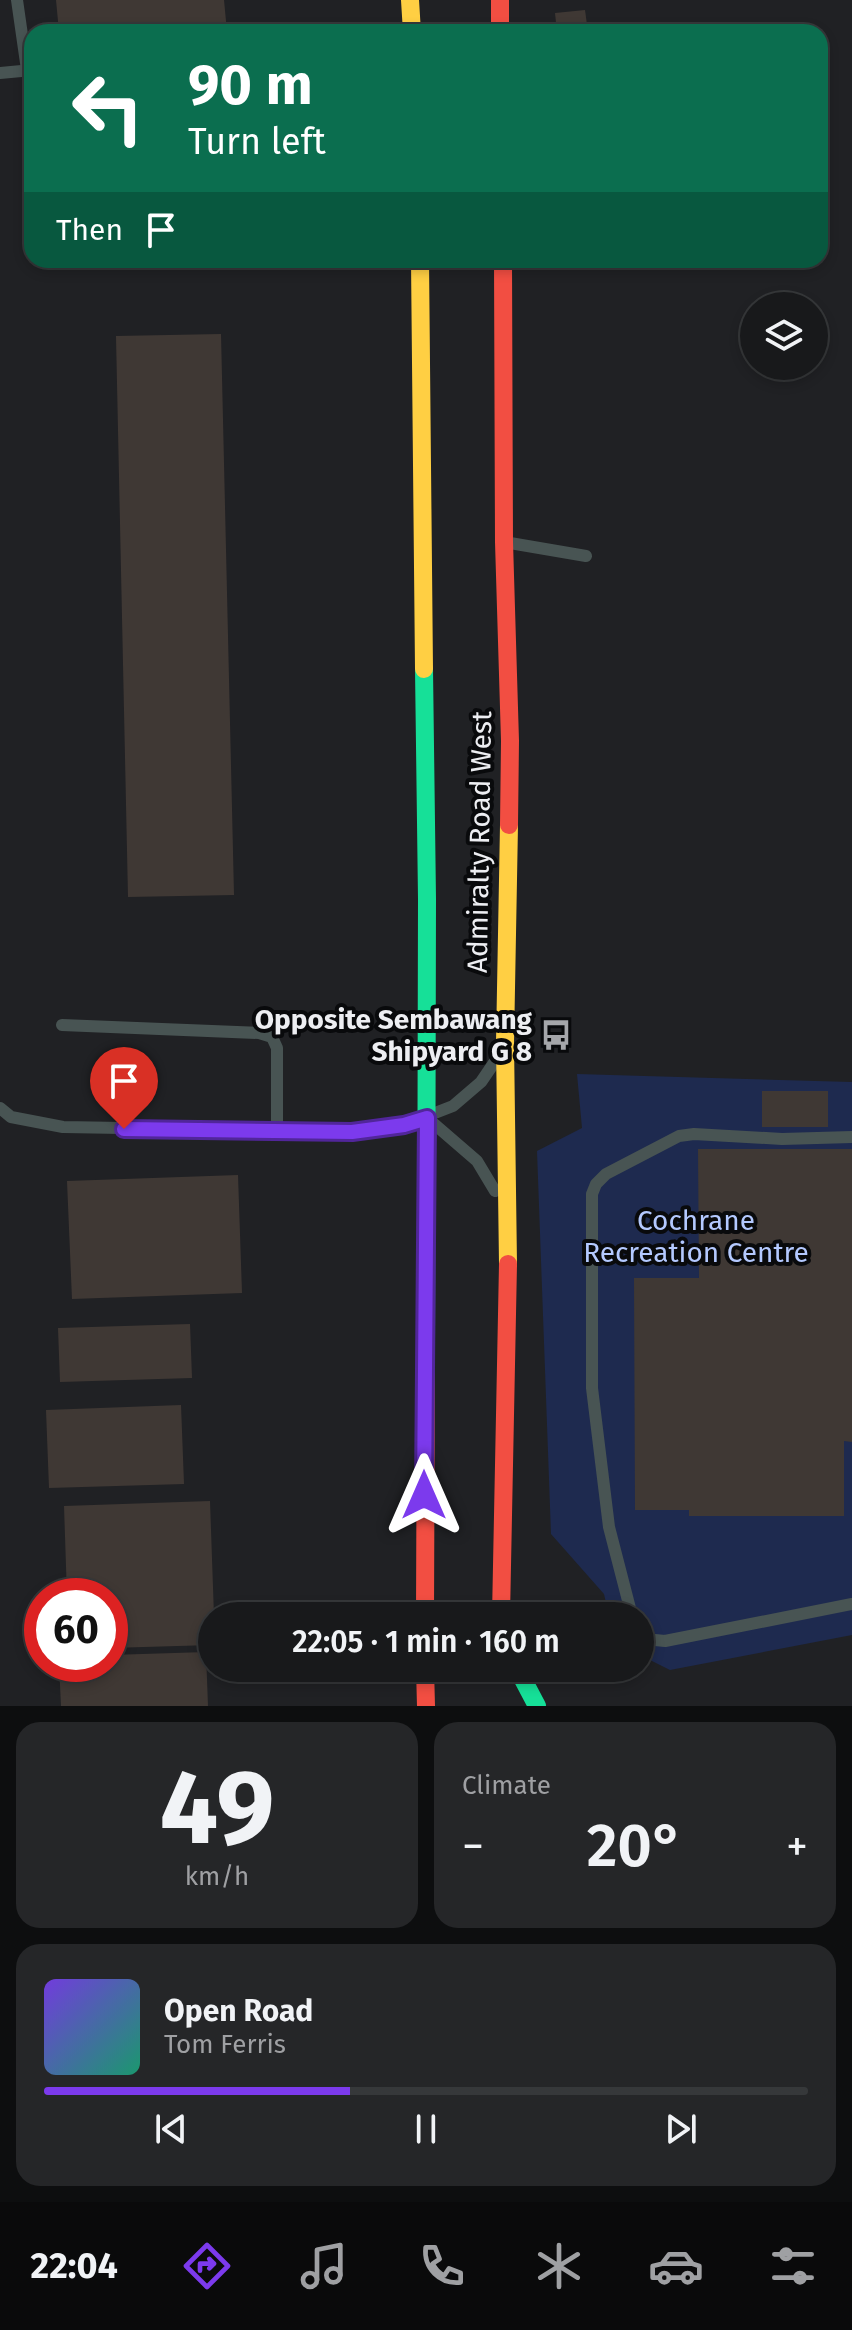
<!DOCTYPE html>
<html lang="en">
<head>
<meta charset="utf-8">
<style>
  :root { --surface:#18191b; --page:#252628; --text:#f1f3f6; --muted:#9fa0a3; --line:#36383a; --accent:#7c3aed }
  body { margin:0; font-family:"Fira Sans",sans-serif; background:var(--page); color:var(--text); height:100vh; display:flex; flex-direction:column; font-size:30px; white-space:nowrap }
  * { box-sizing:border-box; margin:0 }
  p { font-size:26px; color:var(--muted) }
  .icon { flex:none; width:44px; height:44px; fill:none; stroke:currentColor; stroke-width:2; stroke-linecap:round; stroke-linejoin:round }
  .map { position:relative; height:1706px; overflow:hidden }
  .drawer { display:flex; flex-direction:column; gap:16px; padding:16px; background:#0d0e0f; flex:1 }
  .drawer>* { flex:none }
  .guide { position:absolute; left:24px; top:24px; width:804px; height:244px; border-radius:24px; box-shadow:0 4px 12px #0003,0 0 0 2px var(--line); background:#0b6e4f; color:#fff; overflow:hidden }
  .fabs { position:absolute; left:740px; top:292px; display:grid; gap:16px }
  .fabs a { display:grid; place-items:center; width:88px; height:88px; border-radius:50%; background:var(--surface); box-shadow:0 4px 12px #0003,0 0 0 2px var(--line); font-size:40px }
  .speed { position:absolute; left:24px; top:1578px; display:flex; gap:16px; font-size:40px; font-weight:700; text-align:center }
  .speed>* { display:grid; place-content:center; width:104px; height:104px; border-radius:50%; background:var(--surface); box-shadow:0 4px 12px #0003,0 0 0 2px var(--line); line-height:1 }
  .speed .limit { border:12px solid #d22; background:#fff; color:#111 }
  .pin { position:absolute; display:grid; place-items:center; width:68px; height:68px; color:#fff; margin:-82px -34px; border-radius:50% 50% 50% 0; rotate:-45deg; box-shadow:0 0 8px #0007 }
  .pin .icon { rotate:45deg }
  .me { position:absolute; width:88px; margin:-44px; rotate:0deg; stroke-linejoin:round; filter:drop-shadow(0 0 6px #0008) }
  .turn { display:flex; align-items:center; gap:28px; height:168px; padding:0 32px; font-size:36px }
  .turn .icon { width:104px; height:104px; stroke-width:2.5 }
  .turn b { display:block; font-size:56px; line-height:68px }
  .then { display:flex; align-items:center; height:76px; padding:0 32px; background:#0003; gap:16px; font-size:30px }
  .big { font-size:60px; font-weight:600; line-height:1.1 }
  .drawer .widget { flex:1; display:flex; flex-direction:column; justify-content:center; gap:12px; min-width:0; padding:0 28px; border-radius:24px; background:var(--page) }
  .drawer .dial { align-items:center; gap:0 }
  .dial b { font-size:104px; line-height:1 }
  .song { display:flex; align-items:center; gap:24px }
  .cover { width:96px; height:96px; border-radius:12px; background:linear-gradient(135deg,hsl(260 70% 55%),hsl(160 70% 35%)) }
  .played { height:8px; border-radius:4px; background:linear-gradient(90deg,var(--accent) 40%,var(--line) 40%) }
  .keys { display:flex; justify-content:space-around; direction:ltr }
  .heat { display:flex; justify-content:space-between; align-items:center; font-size:44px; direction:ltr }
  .drawer .tiles { flex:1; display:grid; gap:16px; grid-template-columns:1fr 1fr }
  .widget:last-child { grid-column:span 2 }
  .trip { position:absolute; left:198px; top:1602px; width:456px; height:80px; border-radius:40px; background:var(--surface); box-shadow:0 4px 12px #0003,0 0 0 2px var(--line); font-weight:600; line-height:80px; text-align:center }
  .menu { display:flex; height:128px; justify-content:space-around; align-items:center; background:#0a0a0b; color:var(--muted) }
  .menu .icon { width:56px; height:56px }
  .menu .current { color:var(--accent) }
  .menu b { font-size:36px; color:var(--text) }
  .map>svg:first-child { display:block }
  .green { fill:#1e2a4f }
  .building { fill:#3f3834 }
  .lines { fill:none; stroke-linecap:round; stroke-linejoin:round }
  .lane { stroke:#485453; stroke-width:12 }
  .fast { stroke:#16e098; stroke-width:18 }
  .slow { stroke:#ffcf43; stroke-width:18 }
  .jam { stroke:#f24e42; stroke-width:18 }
  .route-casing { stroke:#51269a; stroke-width:20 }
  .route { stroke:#7c3aed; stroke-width:14 }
  .labels { text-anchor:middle; stroke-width:8; stroke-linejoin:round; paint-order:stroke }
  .street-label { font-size:28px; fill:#edeef2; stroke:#090a0c }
  .poi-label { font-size:28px; font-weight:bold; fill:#edeef2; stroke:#090a0c; text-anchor:end }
  .park-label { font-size:28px; fill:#b4c9ff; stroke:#090a0c }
</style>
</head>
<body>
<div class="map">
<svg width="852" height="1706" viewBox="0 0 852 1706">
  <rect width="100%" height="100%" fill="#202124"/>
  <path class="green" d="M577 1074 852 1082V1635L670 1670 640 1655V1616H609L604 1594 551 1534 537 1151 582 1128Z"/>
  <g class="building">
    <path d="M56 0H224L227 32H59Z"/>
    <path d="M585 10 588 32H557L555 13Z"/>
    <path d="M221 334 234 895 128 897 116 336Z"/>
    <rect x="762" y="1091" width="66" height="36"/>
    <path d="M698 1149H852V1442L844 1441V1516H689V1510H635L634 1278H699Z"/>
    <path d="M238 1175 242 1293 72 1299 67 1181Z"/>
    <path d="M190 1324 192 1378 60 1382 58 1328Z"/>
    <path d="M181 1405 184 1484 49 1488 46 1410Z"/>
    <path d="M210 1501 214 1616H212V1645L110 1648V1596H67L64 1506Z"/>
    <path d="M206 1652 208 1706H61L59 1664H110V1655Z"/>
  </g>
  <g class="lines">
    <g class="lane">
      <path d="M17 0 27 70"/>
      <path d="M0 73 32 70"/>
      <path d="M510 543 586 556"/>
      <path d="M62 1025 259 1033 272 1037 277 1048V1132"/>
      <path d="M0 1108 11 1117 63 1127 352 1132 404 1125 453 1106 481 1082 496 1060"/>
      <path d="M433 1123 477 1161 495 1191"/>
      <path d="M632 1616 609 1527 592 1388V1194L596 1184 606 1174 679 1136 694 1134 782 1139 852 1137"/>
      <path d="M640 1634 645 1639 665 1641 852 1604"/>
    </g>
    <g class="fast">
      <path d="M424 669 427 899 426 1345"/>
      <path d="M517 1668 537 1706"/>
    </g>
    <g class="slow">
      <path d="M410 0 412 32"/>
      <path d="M420 260 424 669"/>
      <path d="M508 1264 505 1043 509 825"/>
    </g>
    <g class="jam">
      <path d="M500 0V32"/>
      <path d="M503 260 504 542 510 741 509 825"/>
      <path d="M425 1616 426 1345"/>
      <path d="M501 1616 508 1264"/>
      <path d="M425 1668 426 1706"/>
    </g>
  </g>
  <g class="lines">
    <defs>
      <path id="route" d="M124 1129 352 1132 404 1125 427 1118 424 1495"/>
    </defs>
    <use href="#route" class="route-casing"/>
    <use href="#route" class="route"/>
  </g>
  <defs>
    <symbol id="bus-bare" viewBox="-9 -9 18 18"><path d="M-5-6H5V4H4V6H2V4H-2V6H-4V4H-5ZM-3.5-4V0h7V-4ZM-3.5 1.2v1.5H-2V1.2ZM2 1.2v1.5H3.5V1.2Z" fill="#a5a6aa" stroke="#090a0c" stroke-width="2.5" paint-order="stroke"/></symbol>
  </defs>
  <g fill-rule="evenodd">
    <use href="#bus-bare" x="534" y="1013" width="44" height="44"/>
  </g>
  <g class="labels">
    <g class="street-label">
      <text transform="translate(479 842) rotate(-89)" y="10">Admiralty Road West</text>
    </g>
    <g class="poi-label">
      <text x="532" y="1029">Opposite Sembawang<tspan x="532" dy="32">Shipyard G 8</tspan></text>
    </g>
    <g class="park-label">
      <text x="696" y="1230">Cochrane<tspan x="696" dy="32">Recreation Centre</tspan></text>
    </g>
  </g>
</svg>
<div class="fabs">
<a><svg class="icon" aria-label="layers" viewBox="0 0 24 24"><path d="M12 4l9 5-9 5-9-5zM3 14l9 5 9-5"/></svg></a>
</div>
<div class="speed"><div class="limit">60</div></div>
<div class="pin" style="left:124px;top:1129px;background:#d93025"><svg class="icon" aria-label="arrive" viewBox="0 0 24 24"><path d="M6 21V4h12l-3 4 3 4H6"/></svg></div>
<svg class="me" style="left:424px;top:1495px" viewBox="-20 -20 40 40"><path d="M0-17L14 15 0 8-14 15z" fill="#7c3aed" stroke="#fff" stroke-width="4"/></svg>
<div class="trip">22:05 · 1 min · 160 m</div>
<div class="guide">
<div class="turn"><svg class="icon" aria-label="left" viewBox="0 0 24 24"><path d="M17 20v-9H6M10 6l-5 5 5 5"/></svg><div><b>90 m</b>Turn left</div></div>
<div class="then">Then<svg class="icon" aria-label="arrive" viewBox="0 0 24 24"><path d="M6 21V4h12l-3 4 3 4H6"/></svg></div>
</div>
</div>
<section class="drawer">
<div class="tiles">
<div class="widget dial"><b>49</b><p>km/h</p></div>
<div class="widget"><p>Climate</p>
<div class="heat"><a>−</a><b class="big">20°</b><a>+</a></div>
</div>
<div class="widget">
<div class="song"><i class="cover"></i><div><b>Open Road</b><p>Tom Ferris</p></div></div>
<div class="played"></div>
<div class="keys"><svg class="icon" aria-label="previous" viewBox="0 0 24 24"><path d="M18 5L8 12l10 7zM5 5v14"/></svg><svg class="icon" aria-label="pause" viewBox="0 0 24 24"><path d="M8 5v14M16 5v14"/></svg><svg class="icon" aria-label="next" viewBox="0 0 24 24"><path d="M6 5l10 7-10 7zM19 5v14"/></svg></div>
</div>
</div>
</section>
<nav class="menu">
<b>22:04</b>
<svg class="icon current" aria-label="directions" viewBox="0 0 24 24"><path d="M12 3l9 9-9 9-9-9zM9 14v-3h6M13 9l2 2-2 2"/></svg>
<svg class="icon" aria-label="music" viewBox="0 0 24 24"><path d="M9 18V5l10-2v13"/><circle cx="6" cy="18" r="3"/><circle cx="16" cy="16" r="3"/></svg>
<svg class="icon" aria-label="phone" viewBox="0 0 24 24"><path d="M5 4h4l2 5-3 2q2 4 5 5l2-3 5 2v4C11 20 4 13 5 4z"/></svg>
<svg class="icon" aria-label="climate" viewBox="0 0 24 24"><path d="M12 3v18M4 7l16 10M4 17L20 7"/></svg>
<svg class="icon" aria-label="car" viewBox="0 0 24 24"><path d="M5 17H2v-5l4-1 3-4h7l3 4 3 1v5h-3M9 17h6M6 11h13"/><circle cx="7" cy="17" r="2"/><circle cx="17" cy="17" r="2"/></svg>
<svg class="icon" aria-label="filters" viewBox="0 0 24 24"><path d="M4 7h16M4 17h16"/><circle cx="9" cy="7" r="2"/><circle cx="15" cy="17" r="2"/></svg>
</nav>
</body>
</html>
